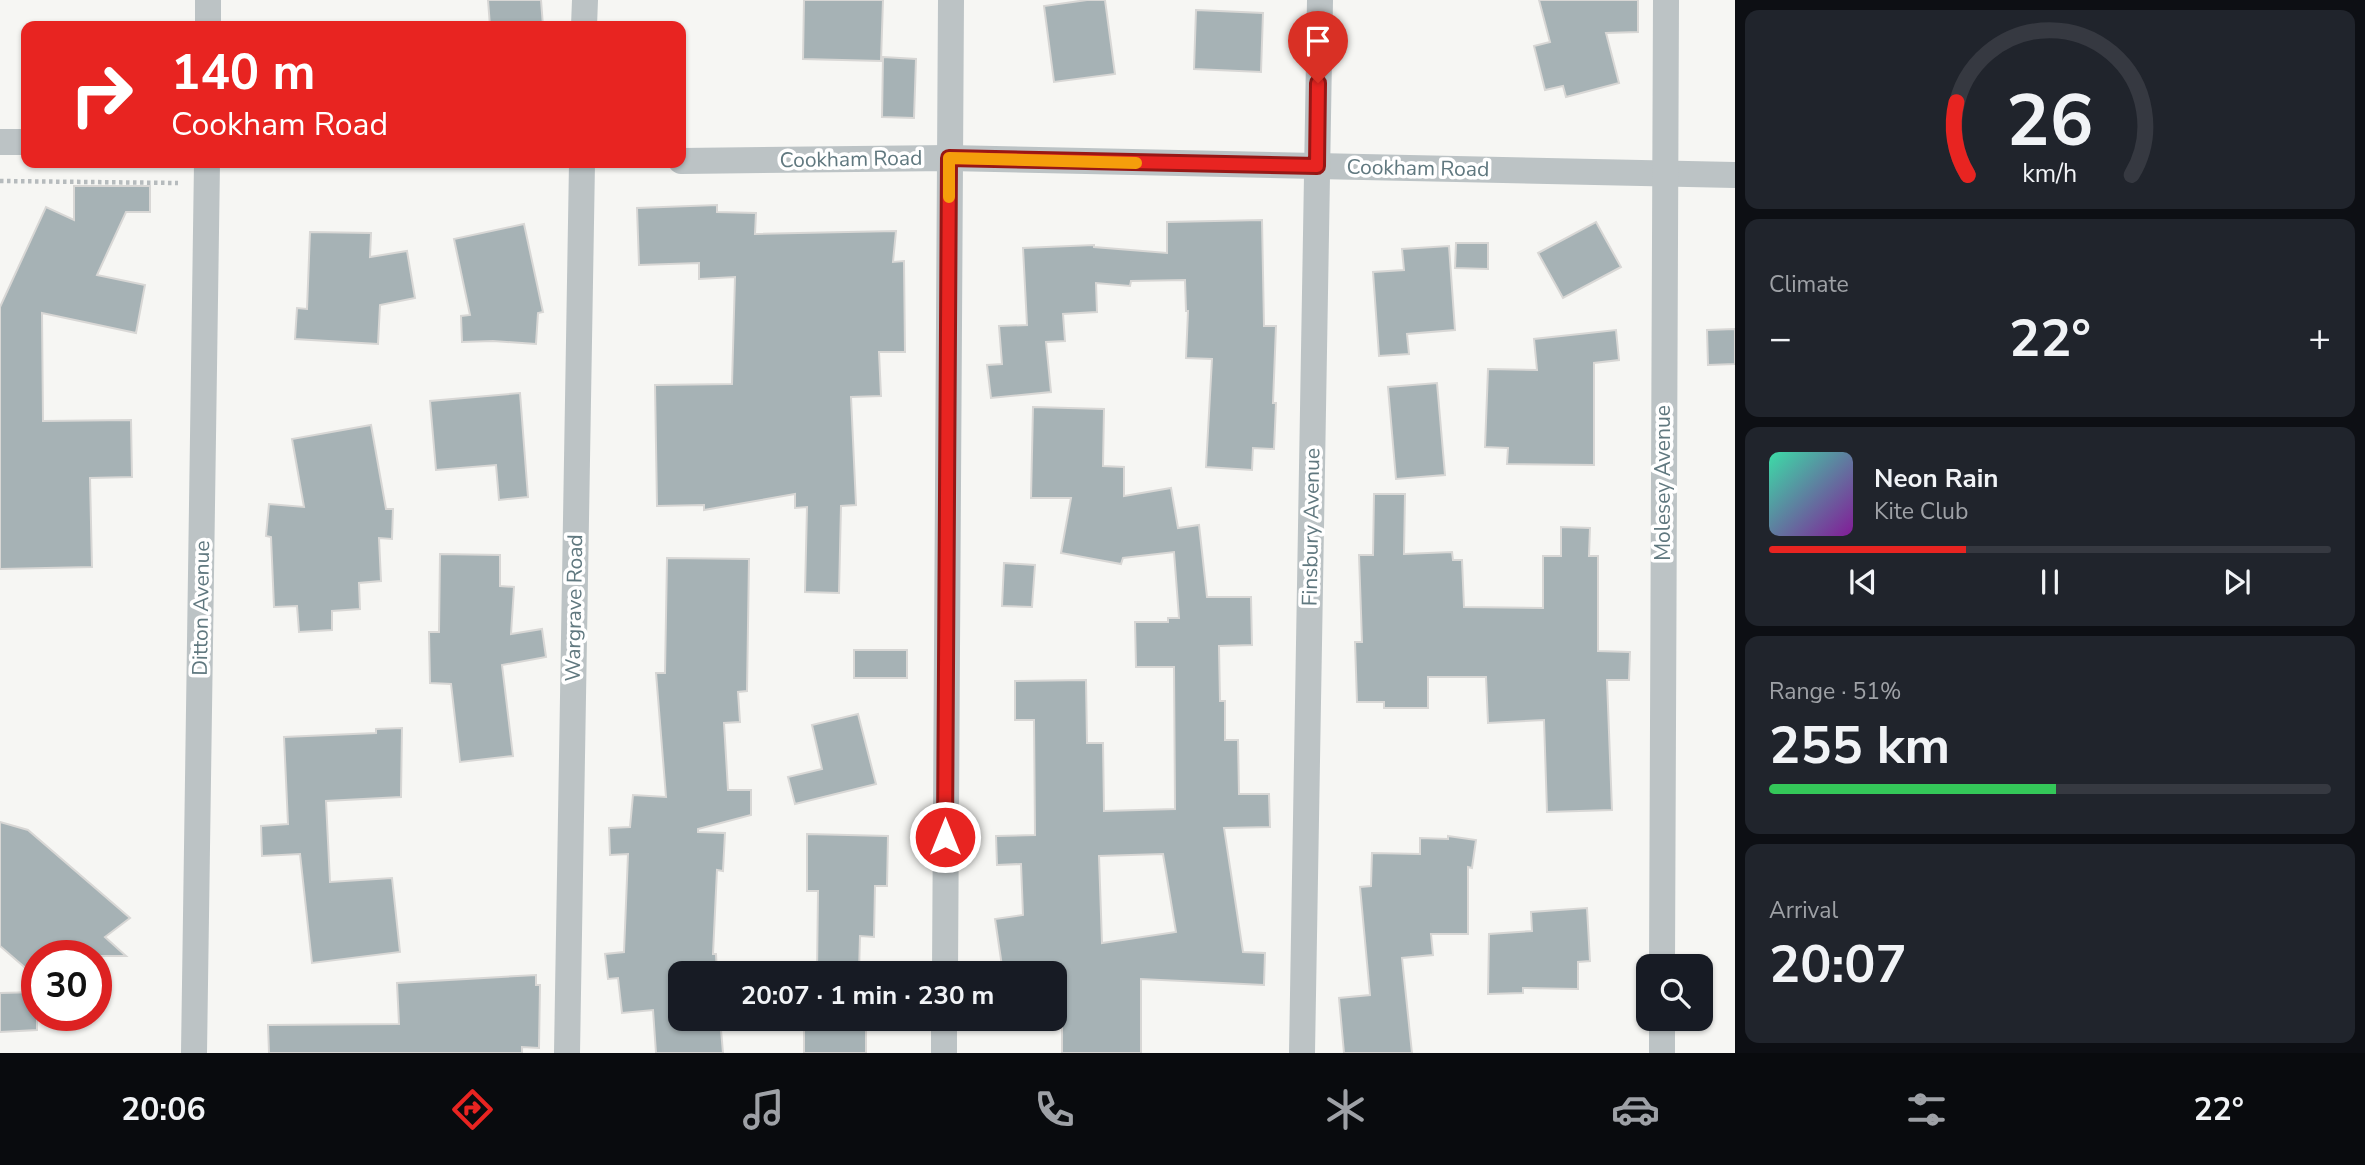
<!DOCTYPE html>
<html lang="en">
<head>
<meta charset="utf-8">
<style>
  :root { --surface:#171b24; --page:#20242c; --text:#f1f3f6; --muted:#9ea1a6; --line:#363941; --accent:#e82421 }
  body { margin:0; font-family:"Nunito Sans",sans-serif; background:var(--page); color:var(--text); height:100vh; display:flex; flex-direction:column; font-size:26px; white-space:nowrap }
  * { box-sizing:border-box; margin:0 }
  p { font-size:23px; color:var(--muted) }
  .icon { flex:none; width:38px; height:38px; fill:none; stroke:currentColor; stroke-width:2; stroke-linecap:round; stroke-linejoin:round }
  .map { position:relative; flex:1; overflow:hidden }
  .side { display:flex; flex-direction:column; gap:10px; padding:10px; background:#0d0f14; width:630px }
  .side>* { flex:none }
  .guide { position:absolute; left:21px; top:21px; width:665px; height:147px; border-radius:14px; box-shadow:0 2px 5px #0004; background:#e82421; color:#fff; overflow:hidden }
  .fabs { position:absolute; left:1636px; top:954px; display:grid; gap:14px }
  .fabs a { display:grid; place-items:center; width:77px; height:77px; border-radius:14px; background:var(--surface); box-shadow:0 2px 5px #0004; font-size:35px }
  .speed { position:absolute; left:21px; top:940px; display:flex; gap:14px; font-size:35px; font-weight:700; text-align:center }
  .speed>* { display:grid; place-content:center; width:91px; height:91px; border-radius:50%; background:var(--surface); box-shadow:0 2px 5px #0004; line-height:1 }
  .speed .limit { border:10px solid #d22; background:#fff; color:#111 }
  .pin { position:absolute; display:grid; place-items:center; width:60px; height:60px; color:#fff; margin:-72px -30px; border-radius:50% 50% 50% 0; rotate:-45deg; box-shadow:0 0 7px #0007 }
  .pin .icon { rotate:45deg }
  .me { position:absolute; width:77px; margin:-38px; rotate:0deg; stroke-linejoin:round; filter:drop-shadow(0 0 5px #0008) }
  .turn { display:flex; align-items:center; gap:24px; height:147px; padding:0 35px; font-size:32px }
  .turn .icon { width:91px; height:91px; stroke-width:2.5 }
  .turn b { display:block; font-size:49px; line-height:60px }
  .big { font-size:52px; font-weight:700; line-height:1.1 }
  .side .widget { flex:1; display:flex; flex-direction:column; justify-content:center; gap:10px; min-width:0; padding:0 24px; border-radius:14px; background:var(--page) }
  .side .dial { align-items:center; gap:0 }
  .dial svg { height:182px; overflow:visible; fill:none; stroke:var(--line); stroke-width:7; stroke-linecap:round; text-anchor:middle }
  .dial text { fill:var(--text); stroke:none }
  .song { display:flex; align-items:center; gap:21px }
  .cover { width:84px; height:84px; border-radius:10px; background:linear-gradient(135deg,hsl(160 70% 55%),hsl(290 70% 35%)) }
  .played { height:7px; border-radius:4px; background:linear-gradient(90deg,var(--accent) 35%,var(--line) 35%) }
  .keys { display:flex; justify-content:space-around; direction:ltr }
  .heat { display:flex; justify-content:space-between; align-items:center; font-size:38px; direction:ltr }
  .charge { height:10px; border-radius:5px; background:linear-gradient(90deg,#34c759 51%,var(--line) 0) }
  .trip { position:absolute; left:668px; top:961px; width:399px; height:70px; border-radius:14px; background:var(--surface); box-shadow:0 2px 5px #0004; font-weight:700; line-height:70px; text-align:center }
  .tabs { display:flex; height:112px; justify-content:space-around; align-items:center; background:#090b0e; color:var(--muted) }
  .tabs .icon { width:49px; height:49px }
  .tabs .current { color:var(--accent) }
  .tabs b { font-size:32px; color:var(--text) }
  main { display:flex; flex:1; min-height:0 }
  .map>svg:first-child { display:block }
  .building { fill:#a6b2b5; stroke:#d8d7d5; stroke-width:2; fill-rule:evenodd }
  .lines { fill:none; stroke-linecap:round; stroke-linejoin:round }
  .path { stroke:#b6bbbd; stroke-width:4.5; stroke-dasharray:3.5 3.5; stroke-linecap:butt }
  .minor { stroke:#bcc3c5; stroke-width:26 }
  .route-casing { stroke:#971715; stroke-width:18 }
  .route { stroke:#e82421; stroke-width:12 }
  .slow { stroke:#f59e0b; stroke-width:12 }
  .labels { text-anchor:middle; stroke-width:7; stroke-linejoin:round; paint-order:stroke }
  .street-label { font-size:21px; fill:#60787f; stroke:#fff }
</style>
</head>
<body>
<main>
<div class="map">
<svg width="1735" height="1053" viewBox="0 0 1735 1053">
  <rect width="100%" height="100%" fill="#f6f6f3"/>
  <g class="building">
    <path d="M488 0H541L543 26H490Z"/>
    <path d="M804 0H883L881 61 803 59Z"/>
    <path d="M1087 0H1105L1115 74 1054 82 1044 6Z"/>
    <path d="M1539 0H1638V32L1606 33 1619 83 1566 97 1563 86 1545 90 1534 46 1550 42Z"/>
    <path d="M1196 10 1263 13 1261 72 1194 69Z"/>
    <path d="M883 57 916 59 914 118 882 117Z"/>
    <path d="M74 186H150V212H126L97 275 145 285 136 333 42 313 43 421 131 420 132 477 90 478 92 567 0 569V307L46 207 74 220Z"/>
    <path d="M717 205V212L756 213 755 234 896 231 893 262 904 261 905 352H879L881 396 851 397 856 505 841 506 839 593 805 592 807 507 795 508V494L704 510V505L657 506 655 385 732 384 735 277 699 279V263L639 265 637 208Z"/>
    <path d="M1262 220 1264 326H1276L1273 403H1276L1274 449 1253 448 1252 470 1206 467 1212 359 1186 358 1188 311H1186L1185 280 1131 281 1130 286 1096 283 1097 312 1063 314 1065 341 1046 342 1051 392 991 398 987 365 1002 364 999 326 1027 325 1023 248 1094 245V247L1167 253V222Z"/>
    <path d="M1596 222 1621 267 1563 298 1538 253Z"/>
    <path d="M524 224 543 312 538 313 536 344 493 341 462 342 461 316 470 315 454 239Z"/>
    <path d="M310 232 371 233 370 257 407 251 415 298 380 305 378 344 295 339 297 308 307 309Z"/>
    <path d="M1456 243H1488V269L1455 268Z"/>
    <path d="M1449 246 1455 330 1407 334 1409 354 1379 356 1373 272 1404 270 1402 249Z"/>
    <path d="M1735 329V364L1708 365 1707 330Z"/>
    <path d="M1616 330 1619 360 1594 363V465L1507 464 1508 448 1485 447 1488 369 1537 370 1534 339Z"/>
    <path d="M1437 383 1445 475 1396 479 1388 387Z"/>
    <path d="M520 393 528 497 499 500 496 465 436 470 430 401Z"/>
    <path d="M1033 407 1104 409 1103 466 1124 467V496L1171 488 1178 528 1199 525 1207 597H1251L1252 645 1219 646 1220 701H1225V740H1238L1239 794H1269L1270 827 1224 828 1243 952 1265 953 1264 985 1141 979V1053H1062V980H1055V973H1003L995 919 1023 915 1021 864 997 865 996 836 1035 835 1034 720H1015V681L1086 680 1087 743H1103L1104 811 1175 809 1174 667H1136L1135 622H1168V618H1179L1174 552 1123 558 1121 564 1061 553 1071 498H1031ZM1163 854 1176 932 1102 943 1099 856Z"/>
    <path d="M371 425 386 509H393L392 539 379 538 381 581 359 583 360 609 332 611V630L299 632 297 606 274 607 271 537 266 536 269 504 304 507 292 439Z"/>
    <path d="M1374 494H1405L1404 554 1452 552 1453 560H1462L1464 607 1543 608V556H1561V527L1590 528 1589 556H1598V651L1630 652 1629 680H1607L1612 810 1547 812 1544 720 1488 723 1486 677H1428V708H1384V702H1357L1355 642H1362L1359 555H1373Z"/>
    <path d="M440 554 500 555V586L514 587 511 634 542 629 546 657 502 665 513 756 460 762 451 684 430 683 429 632H439Z"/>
    <path d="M667 558 749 559 747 691 738 692 740 722 724 723 728 790H751V815L698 829V832L725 833 723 871 717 870 713 954H716L717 973H681V1018H720L723 1053H656L653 1010 622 1013 618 978 608 979 605 954 624 952 628 854 610 855 609 828 630 827 633 795 666 797 656 673H665Z"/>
    <path d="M1004 563 1035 565 1032 607 1002 606Z"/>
    <rect x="854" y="650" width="53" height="28"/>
    <path d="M858 714 876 784 795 804 788 777 822 769 812 725Z"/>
    <path d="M402 728 401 797 326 801 330 882 392 878 400 952 312 963 300 854 262 856 261 826 288 824 284 737 376 733V729Z"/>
    <path d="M0 822 28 830 130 918 105 937 126 956H37V978L0 946Z"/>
    <path d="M807 834 888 836 887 886H875L874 937 860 936 859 973H817L818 891H807Z"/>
    <path d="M1448 836 1476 840 1472 868 1468 867V934H1431L1433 955 1402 958 1412 1053H1344L1339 998 1370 995 1360 887 1371 886 1372 853 1420 854V838L1448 839Z"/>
    <path d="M1587 908 1590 961 1578 962V989L1523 988V993L1488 994 1489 934 1532 931 1531 912Z"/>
    <path d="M536 975V985H540L539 1048 522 1047V1053H269L268 1025 399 1024 397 983Z"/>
    <path d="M37 992V1030L0 1032V993Z"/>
    <rect x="804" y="1018" width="62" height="35"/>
  </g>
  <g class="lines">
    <path class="path" d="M0 181 178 183"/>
    <g class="minor">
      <path d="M208 26V0"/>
      <path d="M584 26 585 0"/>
      <path d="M0 142H26"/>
      <path d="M681 161 949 158 1735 175"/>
      <path d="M1662 966 1666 0"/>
      <path d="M945 973 951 0"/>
      <path d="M194 1053 207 163"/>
      <path d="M567 1053 582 163"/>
      <path d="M944 1053V1018"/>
      <path d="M1302 1053 1320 0"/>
      <path d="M1662 1053V1018"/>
    </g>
  </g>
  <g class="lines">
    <defs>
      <path id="route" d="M945 837 949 158 1317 166 1318 83"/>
    </defs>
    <use href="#route" class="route-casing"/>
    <use href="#route" class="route"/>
    <path class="slow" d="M949 197V158L1136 163"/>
  </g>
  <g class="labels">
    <g class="street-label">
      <text transform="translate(851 159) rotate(-1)" y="7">Cookham Road</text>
      <text transform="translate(1418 168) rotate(1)" y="7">Cookham Road</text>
      <text transform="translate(1663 483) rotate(-90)" y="7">Molesey Avenue</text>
      <text transform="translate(1311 527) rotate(-89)" y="7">Finsbury Avenue</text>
      <text transform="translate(201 608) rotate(-89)" y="7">Ditton Avenue</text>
      <text transform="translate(574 608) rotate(-89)" y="7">Wargrave Road</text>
    </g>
  </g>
</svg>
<div class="fabs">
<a><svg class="icon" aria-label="search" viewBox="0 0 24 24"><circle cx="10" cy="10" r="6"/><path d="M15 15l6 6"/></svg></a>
</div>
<div class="speed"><div class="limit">30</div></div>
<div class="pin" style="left:1318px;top:83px;background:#d93025"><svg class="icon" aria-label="arrive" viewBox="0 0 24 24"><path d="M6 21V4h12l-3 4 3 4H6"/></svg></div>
<svg class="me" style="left:945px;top:837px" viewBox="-20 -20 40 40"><circle r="17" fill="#e82421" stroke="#fff" stroke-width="3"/><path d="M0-11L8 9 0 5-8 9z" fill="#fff"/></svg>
<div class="trip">20:07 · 1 min · 230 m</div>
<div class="guide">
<div class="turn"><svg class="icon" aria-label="right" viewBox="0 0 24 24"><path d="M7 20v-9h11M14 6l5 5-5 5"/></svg><div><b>140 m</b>Cookham Road</div></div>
</div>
</div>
<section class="side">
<div class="widget dial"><svg viewBox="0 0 100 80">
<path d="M14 69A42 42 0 1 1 86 69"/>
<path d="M14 69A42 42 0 0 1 9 37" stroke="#e82421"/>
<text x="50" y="56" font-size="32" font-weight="700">26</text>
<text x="50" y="72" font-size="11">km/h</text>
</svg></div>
<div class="widget"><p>Climate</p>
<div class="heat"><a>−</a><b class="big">22°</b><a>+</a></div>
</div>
<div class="widget">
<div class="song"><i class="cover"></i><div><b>Neon Rain</b><p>Kite Club</p></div></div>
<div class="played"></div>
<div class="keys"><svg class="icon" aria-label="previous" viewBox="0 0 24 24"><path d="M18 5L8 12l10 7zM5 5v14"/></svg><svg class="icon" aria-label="pause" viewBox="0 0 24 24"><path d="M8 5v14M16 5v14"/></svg><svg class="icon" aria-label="next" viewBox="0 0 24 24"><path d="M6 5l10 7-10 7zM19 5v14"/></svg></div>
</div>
<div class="widget"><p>Range · 51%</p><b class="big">255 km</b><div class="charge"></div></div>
<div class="widget"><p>Arrival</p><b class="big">20:07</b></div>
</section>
</main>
<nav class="tabs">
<b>20:06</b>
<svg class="icon current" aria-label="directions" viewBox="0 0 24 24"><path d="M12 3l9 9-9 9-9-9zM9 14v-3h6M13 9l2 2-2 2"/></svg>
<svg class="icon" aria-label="music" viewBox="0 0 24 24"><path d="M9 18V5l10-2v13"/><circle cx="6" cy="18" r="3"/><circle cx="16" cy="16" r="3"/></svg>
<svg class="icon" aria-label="phone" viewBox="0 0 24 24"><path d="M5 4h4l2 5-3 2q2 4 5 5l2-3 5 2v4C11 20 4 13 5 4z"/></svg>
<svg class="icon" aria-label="climate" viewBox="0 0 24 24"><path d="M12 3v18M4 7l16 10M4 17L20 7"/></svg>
<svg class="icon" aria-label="car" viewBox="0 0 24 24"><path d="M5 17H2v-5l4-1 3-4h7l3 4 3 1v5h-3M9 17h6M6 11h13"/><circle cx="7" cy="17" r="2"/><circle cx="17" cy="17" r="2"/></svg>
<svg class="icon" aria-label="filters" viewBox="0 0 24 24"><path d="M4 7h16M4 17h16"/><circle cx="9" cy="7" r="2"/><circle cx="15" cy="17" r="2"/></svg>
<b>22°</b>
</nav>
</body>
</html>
